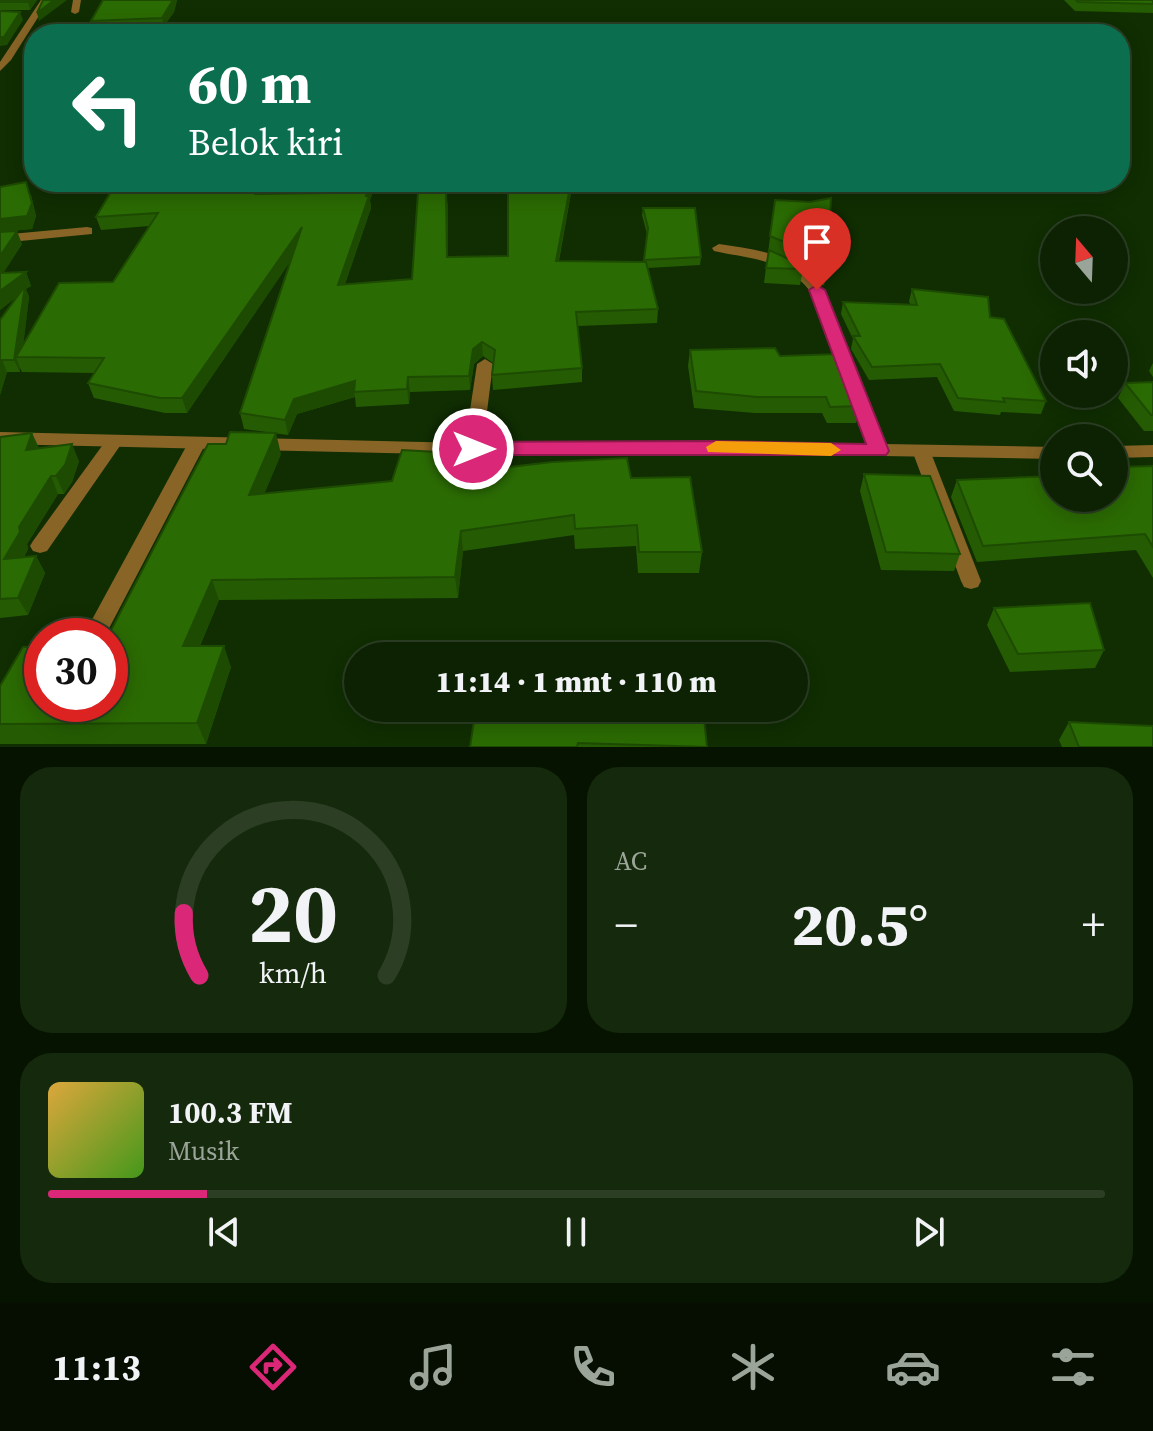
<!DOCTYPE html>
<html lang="id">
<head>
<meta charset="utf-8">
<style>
  :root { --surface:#0c2202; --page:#152a0c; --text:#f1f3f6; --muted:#9aa499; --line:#2c3f24; --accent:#db2777 }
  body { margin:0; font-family:"Source Serif 4",serif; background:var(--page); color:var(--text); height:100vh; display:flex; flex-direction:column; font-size:30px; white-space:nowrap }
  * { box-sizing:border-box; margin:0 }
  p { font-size:26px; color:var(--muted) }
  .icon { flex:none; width:44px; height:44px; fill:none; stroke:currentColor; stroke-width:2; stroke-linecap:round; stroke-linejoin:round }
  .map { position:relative; height:747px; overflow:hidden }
  .side { display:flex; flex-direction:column; gap:20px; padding:20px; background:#071301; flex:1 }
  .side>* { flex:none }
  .banner { position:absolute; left:24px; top:24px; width:1106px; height:168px; border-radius:32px; box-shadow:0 4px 20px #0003,0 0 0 2px var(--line); background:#0b6e4f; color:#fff; overflow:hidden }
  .needle { width:52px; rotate:341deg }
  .fabs { position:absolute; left:1040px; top:216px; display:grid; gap:16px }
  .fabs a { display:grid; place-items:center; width:88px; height:88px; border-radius:50%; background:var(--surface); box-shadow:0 4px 20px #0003,0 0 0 2px var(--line); font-size:40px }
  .speed { position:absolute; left:24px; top:618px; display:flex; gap:16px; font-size:40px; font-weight:700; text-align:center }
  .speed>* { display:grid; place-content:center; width:104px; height:104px; border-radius:50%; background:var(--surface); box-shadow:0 4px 20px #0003,0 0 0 2px var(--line); line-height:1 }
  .speed .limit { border:12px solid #d22; background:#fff; color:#111 }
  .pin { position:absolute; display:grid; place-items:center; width:68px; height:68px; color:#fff; margin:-82px -34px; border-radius:50% 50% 50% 0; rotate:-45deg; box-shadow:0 0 8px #0007 }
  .pin .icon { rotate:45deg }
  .me { position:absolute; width:88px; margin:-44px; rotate:90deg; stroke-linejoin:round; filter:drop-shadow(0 0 6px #0008) }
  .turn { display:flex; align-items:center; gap:28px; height:168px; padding:0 32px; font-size:36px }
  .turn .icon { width:104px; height:104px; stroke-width:2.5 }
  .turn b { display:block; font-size:56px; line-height:68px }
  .big { font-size:60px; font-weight:800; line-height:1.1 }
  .side .widget { flex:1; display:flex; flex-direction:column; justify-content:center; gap:12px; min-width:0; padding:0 28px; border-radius:32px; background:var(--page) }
  .side .dial { align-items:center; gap:0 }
  .dial svg { height:208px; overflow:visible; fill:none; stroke:var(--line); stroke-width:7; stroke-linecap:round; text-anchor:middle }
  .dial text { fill:var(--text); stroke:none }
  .song { display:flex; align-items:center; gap:24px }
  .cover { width:96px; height:96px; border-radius:12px; background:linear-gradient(135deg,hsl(40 70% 55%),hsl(100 70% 35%)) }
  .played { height:8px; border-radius:4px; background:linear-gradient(90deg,var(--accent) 15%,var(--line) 15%) }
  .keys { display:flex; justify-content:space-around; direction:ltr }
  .heat { display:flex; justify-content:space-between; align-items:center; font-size:44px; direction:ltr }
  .side .tiles { flex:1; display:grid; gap:20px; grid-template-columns:1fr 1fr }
  .widget:last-child { grid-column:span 2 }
  .trip { position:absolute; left:344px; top:642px; width:464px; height:80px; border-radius:40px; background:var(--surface); box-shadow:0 4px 20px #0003,0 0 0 2px var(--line); font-weight:800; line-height:80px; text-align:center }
  .menu { display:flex; height:128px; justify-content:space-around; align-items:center; background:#050e01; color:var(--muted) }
  .menu .icon { width:56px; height:56px }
  .menu .active { color:var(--accent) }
  .menu b { font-size:36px; color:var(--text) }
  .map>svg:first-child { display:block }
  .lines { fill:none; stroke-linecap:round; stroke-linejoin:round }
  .lane { fill:#886426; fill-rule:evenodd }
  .street { fill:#886426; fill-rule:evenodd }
  .wall { fill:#255c03 }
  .shaded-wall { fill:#1e4b02 }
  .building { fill:#2b6b03; stroke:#1e4b02; stroke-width:2 }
  .route { fill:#db2777; stroke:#8e194d; stroke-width:2 }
  .slow { fill:#f59e0b }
</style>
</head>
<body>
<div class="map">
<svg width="1153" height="747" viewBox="0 0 1153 747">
  <rect width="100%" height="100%" fill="#102e02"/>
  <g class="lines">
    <g class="lane">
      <path d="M113 437 119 439 122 443 47 551 40 553 33 551 30 546 33 541 107 439Z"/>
      <path d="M197 437 203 439 206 443 105 636H87L85 633 88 627 188 443 191 439Z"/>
      <path d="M922 447 928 449 931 453 981 581 978 587 971 589 964 587 961 581 913 453 916 449Z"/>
    </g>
    <g class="street">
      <path d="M41 0H49L11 60 0 71V62Z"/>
      <path d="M73 0H81L79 12 75 14 71 12Z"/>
      <path d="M87 227 92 228V234L0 243V235Z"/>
      <path d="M719 244C760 250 798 255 824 290L885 444 1054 447V459L710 453 473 455 0 444V432L465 443 477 364 485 359 493 364 483 443 710 441 867 444 810 291C786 259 750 259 714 251L712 248Z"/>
      <path d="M1153 445V457L1114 458V446Z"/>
    </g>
  </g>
  <g class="wall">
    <path d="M0 0H37L30 10H0Z"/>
    <path d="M103 0H177L174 12 164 26 93 29 91 21Z"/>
    <path d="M1064 0H1153V13L1075 11Z"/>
    <path d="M508 182H573L559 261 644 262 647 234 642 215 643 208 701 257 700 265 648 268 658 309 657 323 578 326 582 368V382L493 390 492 375 493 363 483 356 474 364 470 390 410 392 409 404 356 407 355 397 297 414 288 435 244 429 240 413 291 260 187 413H165L94 398 88 383 95 373 22 372 20 368V372H7L0 395V320L18 296 0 310V187L31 195 36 216 32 229 6 231 22 244 3 273 26 272 31 286 26 289 29 297 23 344 113 282 149 226 101 230 96 217 255 194 373 191 370 200 371 208 345 284 412 279 446 192 448 257 508 256Z"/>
    <path d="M775 200 827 270 824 286 804 266 792 261 803 269 800 285 764 283Z"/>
    <path d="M912 289 990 317 1046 401 1041 414 1001 412 1000 415 954 411 937 377 869 380 851 349 853 339 841 314 843 302 910 304 909 301Z"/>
    <path d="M690 350 780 356 860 406 856 423H827L822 413H755L694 408 688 366Z"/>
    <path d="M1153 363V377L1149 371Z"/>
    <path d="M1153 382V431H1144L1118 398 1125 383Z"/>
    <path d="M0 437 79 461 72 482 64 494H58L27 544 28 549 24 557 36 556 45 573 28 615 0 618Z"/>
    <path d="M455 453 457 473 631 478 702 552 699 573H638L636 546 575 549 574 535 463 551 458 598 219 600 200 646 231 667 206 744H0V686L110 704 281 454 264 494 392 481Z"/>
    <path d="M1153 466V578L1136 550 977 562 951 497 957 480 1054 498Z"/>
    <path d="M864 474 960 554 954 571 881 570 860 491Z"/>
    <path d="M994 608 1104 650 1095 668 1010 672 987 625Z"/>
    <path d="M476 708 707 747H470Z"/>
    <path d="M1069 722 1153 747H1062L1059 740Z"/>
  </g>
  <g class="shaded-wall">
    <path d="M29 0H37L30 10 28 2Z"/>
    <path d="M54 0H67L39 21 37 13Z"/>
    <path d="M173 0H177L174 12 164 26 162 18Z"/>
    <path d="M20 12 23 20 7 45 0 46V37Z"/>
    <path d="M26 182 36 216 32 229 0 232V219Z"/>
    <path d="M370 182H371L373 191 370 200 371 208 340 299 338 285Z"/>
    <path d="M571 182H573L556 274V261Z"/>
    <path d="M446 192 448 205V271L447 257Z"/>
    <path d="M302 227 305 240 187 413 182 398Z"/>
    <path d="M17 231 22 244 0 278V256Z"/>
    <path d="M26 272 31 286 26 289 29 297 22 357H16L20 368V372L14 360 24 291 0 310V291Z"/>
    <path d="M482 342 483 356 474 364 470 390 469 376 473 349Z"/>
    <path d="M2 360 7 372 0 395V366Z"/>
    <path d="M408 377 410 392 409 404 407 389Z"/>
    <path d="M355 381 354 392 355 397 297 414 288 435 285 420 294 399Z"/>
    <path d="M32 433 40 450H26Z"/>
    <path d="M276 433 281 454 255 516 249 495Z"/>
    <path d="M72 444 79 461 72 482 64 494 56 476Z"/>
    <path d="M455 453 457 474H449Z"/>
    <path d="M51 476 58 494 27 544 28 549 14 576 4 559 19 527Z"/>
    <path d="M461 531 463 551 458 598 455 577Z"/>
    <path d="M36 556 45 573 28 615 18 598Z"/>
    <path d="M212 580 219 600 191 667 183 646Z"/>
    <path d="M224 646 231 667 206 744 197 723Z"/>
  </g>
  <g class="building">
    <path d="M0 0H29L28 2H0Z"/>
    <path d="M43 0H54L37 13Z"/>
    <path d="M103 0H173L162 18 91 21Z"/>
    <path d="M1076 0H1153V4L1078 2Z"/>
    <path d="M0 11 20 12 4 37H0Z"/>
    <path d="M26 182 32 203 27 216 0 219V187Z"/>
    <path d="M137 182H244L255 194 329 193 333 182H370L366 196H369L338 285 412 279 418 193 446 192 447 257 508 256V182H571L556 261 646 262 658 309 576 312 582 368 492 375 495 350 482 342 473 349 469 376 408 377 407 389 354 392 355 381 294 399 285 420 240 413 302 227 182 398H160L88 383 104 358 16 357 59 283 113 282 158 213 96 217 115 185Z"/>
    <path d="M831 198 827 270 806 251 770 236 775 200 810 202Z"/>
    <path d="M643 208H695L701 257 644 260 648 228Z"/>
    <path d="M17 231 0 256V232Z"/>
    <path d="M769 250 791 260 803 269 766 268Z"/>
    <path d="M26 272 0 291V273Z"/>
    <path d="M25 286 14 360H2L0 366V320Z"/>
    <path d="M912 289 988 297 990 317 1004 319 1046 401 1003 398 1005 402 958 398 940 364 872 367 853 336H860L843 302 917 305Z"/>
    <path d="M775 348 780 356 840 354 860 406 830 407 826 397H757L696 391 690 350Z"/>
    <path d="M1153 382V415H1151L1125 383Z"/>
    <path d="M230 432 276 433 249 495 392 481 402 450 455 453 449 474 552 462 627 458 631 478 690 477 702 552H639L637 525 575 529 574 515 461 531 455 577 212 580 183 646H224L197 723 0 724V686L23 647H42V704H110V636H108L208 444H226Z"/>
    <path d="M32 433 26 450 72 444 65 465 56 476H51L19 527 20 532 4 559 36 556 18 598 0 599V437Z"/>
    <path d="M1153 466V547L1145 534 983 546 957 480 1054 476V498H1114V467Z"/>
    <path d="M864 474 930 476 960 554 886 552Z"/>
    <path d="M1090 603 1104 650 1018 654 994 608Z"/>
    <path d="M476 708H703L707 747 578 743 577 747H470Z"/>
    <path d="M1069 722 1153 726V747H1079Z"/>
  </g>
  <path class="route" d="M817 285 825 290 889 451 886 455H473L463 449 473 442 710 441 866 444 809 290Z"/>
  <path class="slow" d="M716 441 831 443 841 450 831 456 708 452 706 447Z"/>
</svg>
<div class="fabs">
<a><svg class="needle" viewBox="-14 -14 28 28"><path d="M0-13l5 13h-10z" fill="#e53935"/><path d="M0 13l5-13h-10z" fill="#9aa499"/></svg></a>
<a><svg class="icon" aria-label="sound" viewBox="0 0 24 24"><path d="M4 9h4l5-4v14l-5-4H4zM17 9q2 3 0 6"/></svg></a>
<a><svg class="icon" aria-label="search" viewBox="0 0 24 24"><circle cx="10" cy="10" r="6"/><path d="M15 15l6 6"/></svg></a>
</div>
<div class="speed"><div class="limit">30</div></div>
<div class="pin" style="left:817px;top:290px;background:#d93025"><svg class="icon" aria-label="arrive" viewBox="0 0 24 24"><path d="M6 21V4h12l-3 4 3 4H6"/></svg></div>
<svg class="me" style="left:473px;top:449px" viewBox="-20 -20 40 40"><circle r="17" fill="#db2777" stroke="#fff" stroke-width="3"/><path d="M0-11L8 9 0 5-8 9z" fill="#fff"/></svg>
<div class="trip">11:14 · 1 mnt · 110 m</div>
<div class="banner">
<div class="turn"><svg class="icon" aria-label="left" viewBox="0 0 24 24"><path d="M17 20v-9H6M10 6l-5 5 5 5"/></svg><div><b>60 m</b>Belok kiri</div></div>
</div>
</div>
<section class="side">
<div class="tiles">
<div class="widget dial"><svg viewBox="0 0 100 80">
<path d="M14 69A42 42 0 1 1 86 69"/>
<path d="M14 69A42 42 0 0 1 8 45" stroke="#db2777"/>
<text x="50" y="56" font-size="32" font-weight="700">20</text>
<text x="50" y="72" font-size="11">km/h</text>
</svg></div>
<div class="widget"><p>AC</p>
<div class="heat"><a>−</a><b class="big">20.5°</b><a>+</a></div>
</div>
<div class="widget">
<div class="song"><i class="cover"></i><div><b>100.3 FM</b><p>Musik</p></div></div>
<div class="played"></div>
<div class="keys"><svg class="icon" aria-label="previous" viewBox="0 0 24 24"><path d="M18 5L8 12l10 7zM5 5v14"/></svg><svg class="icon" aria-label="pause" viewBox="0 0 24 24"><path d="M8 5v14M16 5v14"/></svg><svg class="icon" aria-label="next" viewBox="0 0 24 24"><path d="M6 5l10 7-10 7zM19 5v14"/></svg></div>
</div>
</div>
</section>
<nav class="menu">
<b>11:13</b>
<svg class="icon active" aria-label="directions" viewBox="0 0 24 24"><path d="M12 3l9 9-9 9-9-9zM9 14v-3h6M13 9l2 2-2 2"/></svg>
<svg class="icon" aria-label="music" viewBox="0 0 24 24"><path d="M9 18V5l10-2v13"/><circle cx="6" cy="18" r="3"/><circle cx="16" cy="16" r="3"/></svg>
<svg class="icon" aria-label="phone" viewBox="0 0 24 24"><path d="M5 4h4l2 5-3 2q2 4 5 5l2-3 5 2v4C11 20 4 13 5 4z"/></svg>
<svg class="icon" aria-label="climate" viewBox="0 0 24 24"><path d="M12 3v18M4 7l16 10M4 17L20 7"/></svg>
<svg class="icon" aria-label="car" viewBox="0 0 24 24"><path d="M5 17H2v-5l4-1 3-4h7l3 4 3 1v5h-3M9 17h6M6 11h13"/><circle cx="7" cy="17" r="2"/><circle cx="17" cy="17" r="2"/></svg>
<svg class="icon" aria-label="filters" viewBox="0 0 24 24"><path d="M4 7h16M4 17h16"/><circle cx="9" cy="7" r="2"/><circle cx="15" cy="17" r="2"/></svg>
</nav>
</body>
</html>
